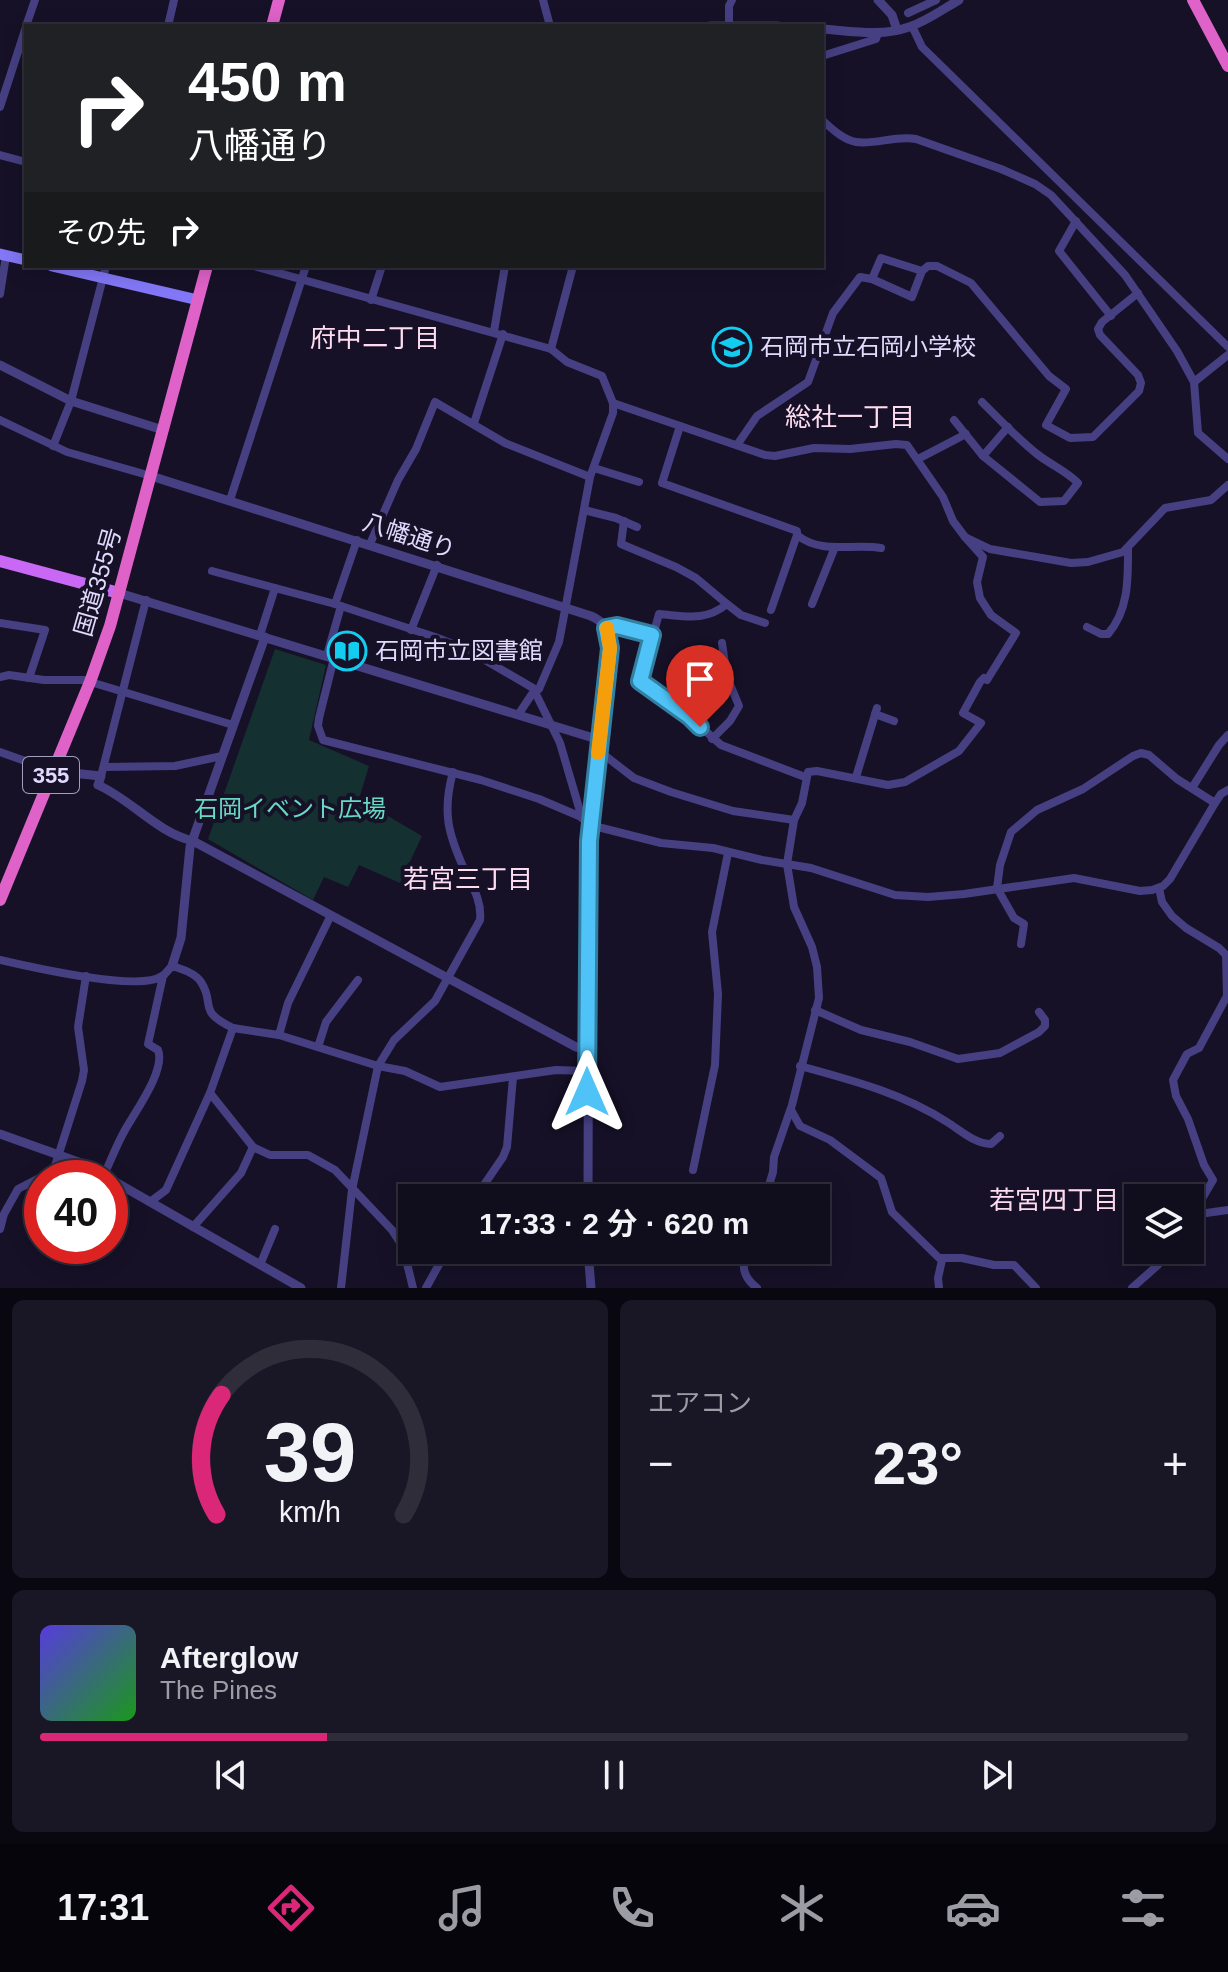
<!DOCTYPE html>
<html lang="ja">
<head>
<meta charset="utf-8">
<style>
  :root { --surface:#100d1d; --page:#191626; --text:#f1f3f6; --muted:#9c9ca4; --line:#302d3b; --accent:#db2777 }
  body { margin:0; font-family:Arial,"Noto Sans JP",sans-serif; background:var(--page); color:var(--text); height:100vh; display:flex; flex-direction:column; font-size:30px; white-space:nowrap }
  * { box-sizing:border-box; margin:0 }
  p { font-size:26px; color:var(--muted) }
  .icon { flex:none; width:44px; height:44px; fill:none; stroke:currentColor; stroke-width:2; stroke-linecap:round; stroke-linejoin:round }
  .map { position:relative; height:1288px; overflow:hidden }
  .panel { display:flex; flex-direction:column; gap:12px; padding:12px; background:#090710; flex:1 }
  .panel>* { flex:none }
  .guide { position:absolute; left:24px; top:24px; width:800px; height:244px; border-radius:0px; box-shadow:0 4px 20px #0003,0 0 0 2px var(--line); background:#202124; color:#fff; overflow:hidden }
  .buttons { position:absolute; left:1124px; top:1184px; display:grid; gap:16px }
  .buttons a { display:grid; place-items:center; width:80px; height:80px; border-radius:0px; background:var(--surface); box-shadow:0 4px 20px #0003,0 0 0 2px var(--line); font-size:40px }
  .speed { position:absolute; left:24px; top:1160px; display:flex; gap:16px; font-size:40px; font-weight:700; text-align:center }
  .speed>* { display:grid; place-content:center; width:104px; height:104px; border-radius:50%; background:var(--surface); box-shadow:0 4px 20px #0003,0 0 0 2px var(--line); line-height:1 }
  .speed .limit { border:12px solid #d22; background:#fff; color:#111 }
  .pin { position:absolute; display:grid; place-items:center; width:68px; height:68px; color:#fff; margin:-82px -34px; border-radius:50% 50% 50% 0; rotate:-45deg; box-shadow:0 0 8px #0007 }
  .pin .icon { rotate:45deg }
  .me { position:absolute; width:88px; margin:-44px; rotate:0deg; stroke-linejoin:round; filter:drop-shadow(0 0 6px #0008) }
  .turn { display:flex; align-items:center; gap:28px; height:168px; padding:0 32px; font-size:36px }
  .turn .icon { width:104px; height:104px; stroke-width:2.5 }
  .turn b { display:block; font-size:56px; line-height:68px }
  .then { display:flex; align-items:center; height:76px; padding:0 32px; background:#0003; gap:16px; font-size:30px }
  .big { font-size:60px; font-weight:700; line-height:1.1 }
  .panel .widget { flex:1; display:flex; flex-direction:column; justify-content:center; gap:12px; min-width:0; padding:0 28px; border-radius:12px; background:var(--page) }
  .panel .dial { align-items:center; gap:0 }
  .dial svg { height:208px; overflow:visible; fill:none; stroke:var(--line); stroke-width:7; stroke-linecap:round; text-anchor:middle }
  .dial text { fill:var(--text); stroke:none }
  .song { display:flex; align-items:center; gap:24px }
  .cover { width:96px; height:96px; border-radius:12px; background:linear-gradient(135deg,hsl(250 70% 55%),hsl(120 70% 35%)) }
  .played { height:8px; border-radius:4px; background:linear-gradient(90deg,var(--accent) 25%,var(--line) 25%) }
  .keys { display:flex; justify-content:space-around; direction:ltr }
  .heat { display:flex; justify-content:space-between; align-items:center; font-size:44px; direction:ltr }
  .panel .tiles { flex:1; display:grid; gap:12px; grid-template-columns:1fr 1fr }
  .widget:last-child { grid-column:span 2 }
  .trip { position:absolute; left:398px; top:1184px; width:432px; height:80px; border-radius:0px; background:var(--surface); box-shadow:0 4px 20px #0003,0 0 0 2px var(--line); font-weight:700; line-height:80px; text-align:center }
  .dock { display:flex; height:128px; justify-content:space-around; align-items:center; background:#06050c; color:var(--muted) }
  .dock .icon { width:56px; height:56px }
  .dock .active { color:var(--accent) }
  .dock b { font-size:36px; color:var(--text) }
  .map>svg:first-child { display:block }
  .green { fill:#153031 }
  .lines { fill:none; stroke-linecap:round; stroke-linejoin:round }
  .minor { stroke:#464083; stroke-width:8 }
  .tertiary { stroke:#464083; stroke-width:9 }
  .secondary { stroke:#8277f6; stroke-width:11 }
  .primary { stroke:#c968f5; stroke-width:12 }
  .trunk { stroke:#df62c9; stroke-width:12 }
  .route-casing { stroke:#337fa1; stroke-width:20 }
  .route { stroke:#4fc3f7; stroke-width:14 }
  .slow { stroke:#f59e0b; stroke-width:14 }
  .labels { text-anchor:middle; stroke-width:8; stroke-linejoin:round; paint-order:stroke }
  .shield { fill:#161127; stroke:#a39ebd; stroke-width:2 }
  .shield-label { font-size:22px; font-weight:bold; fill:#e0dafd }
  .poi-label { font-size:24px; fill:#e0dafd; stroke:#161127; text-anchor:start }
  .street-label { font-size:24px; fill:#e0dafd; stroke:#161127 }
  .park-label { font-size:24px; fill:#69d9c4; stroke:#161127 }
  .neighbourhood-label { font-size:26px; fill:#fddcef; stroke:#161127 }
</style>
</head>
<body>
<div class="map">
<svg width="1228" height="1288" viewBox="0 0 1228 1288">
  <rect width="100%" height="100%" fill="#161127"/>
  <path class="green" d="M275 649 326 665 309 740 369 766 359 799 422 836 400 883 359 865 348 887 324 877 313 900 208 839Z"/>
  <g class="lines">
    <g class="minor">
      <path d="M543 0 550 26"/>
      <path d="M908 13 936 0"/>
      <path d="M729 24V6L732 0"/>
      <path d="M26 26 35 0"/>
      <path d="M168 26 174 0"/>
      <path d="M912 26 922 47 1228 347"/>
      <path d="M822 56 876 39 878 33"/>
      <path d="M0 107 26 27"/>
      <path d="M822 120C831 128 843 140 856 142 875 145 896 135 916 139L1001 169 1035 184 1051 195 1125 275 1177 351 1194 382 1198 433 1228 459"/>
      <path d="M0 155 26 162"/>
      <path d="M1076 221 1059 251 1111 316"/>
      <path d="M254 266 551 349 567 362 602 376 613 403V413L590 477 559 642 539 689 532 694 518 715"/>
      <path d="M872 279 881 258 922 271"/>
      <path d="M0 294 6 256"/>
      <path d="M371 300 382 266"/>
      <path d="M494 331 505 266"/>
      <path d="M551 349 573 266"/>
      <path d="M1194 382 1228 355"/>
      <path d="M613 403 765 455 775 456 814 448 850 449 896 444 907 445 943 497 953 521 965 537 990 549 1071 563 1088 562 1123 552 1165 508 1211 500 1228 485"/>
      <path d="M0 420 67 452 151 476"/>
      <path d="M954 420 983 456 1040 502 1064 501 1078 483C1066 471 1051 465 1037 454 1017 438 1000 420 982 402"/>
      <path d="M474 423 503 334"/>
      <path d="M680 426 662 483 797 531V535C822 555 853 543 881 548"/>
      <path d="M737 445 757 416 808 382 833 313 860 277 872 279 912 297 922 271 928 266H937L971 283 1049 376 1066 389 1046 425 1070 438 1093 437 1139 391 1141 383 1138 375 1100 335 1098 329 1102 322 1138 293"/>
      <path d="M53 446 71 401 106 266"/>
      <path d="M983 456 1008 427"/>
      <path d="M918 459 966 434"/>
      <path d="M594 468 639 482"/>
      <path d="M230 500 306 266"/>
      <path d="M584 510 616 518 637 527"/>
      <path d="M624 521 621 544 676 567 696 578 727 604"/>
      <path d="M370 544 398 480 416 449 435 402 505 443 590 477"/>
      <path d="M212 571 335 604 435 637 466 649 533 688 560 743 582 818"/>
      <path d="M335 604 357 540"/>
      <path d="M812 604 835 547"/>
      <path d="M771 610 797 535"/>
      <path d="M0 623 45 630 29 678"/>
      <path d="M765 623 741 615 727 604C705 622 685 616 659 614L640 681 689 716 721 745 805 777"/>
      <path d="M1087 627 1101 634H1108C1129 610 1128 578 1128 548"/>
      <path d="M606 628 617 626 652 635"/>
      <path d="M411 630 437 565"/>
      <path d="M260 635 275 588"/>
      <path d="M327 655 341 606"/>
      <path d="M334 658 319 718 318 726 323 740 481 780 539 799 586 819"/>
      <path d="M0 677 9 675 44 680H84L233 725"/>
      <path d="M875 714 894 721"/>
      <path d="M712 739 730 721 739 706 727 677 722 643"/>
      <path d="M599 751 634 778 671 792 733 811 794 820"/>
      <path d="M0 752 53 771"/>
      <path d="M104 767 175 766 222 756"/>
      <path d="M101 776 146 600"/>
      <path d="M856 777 877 708"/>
      <path d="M1192 788 1219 745 1228 735"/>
      <path d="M590 825 661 843 713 848 762 860 811 868 895 895 928 897 964 894 1074 878 1140 891 1152 890 1163 886 1170 879 1215 803 1221 794 1228 790"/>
      <path d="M1159 888 1162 902 1172 916 1186 928 1219 948 1226 955 1227 996 1199 1048 1187 1054 1173 1080 1176 1096 1188 1119 1204 1165 1213 1180 1190 1219"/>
      <path d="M1021 944 1024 924 1014 918 997 888 1000 865 1011 832 1037 810 1083 789 1133 756 1141 753 1149 755 1177 779 1215 803"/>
      <path d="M0 960C30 967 140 992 162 976"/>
      <path d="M815 1010 861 1030 910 1042 958 1059 1000 1053 1039 1032 1045 1026V1020L1039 1012"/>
      <path d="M233 1028 279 1035 378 1066 405 1071 440 1087 556 1070 587 1071"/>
      <path d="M279 1035 288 1003 331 915"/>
      <path d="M318 1047 326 1022 358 980"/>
      <path d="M800 1066C851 1080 902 1093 947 1122 960 1130 975 1144 991 1144L1000 1136"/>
      <path d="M791 1110 800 1126 830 1140 881 1178 892 1212 939 1258H962L994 1265H1014L1036 1288"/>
      <path d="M693 1170 715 1065 718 994 712 932 728 853"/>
      <path d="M104 1175C111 1160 117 1144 125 1130 135 1112 166 1070 158 1050L148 1044 163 976 172 966C182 969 195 973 201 982 216 1005 196 1010 233 1028L210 1093 253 1147 270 1155H308L335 1170 392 1230 403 1247 413 1288"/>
      <path d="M475 1198 503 1157 507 1147 513 1077"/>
      <path d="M765 1198 773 1172 774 1157 792 1105 819 998 817 967 812 947 794 907 787 864 794 820 802 803 808 772 817 771 888 785 905 782 959 751 981 723 963 713 980 682 984 678 987 680 1016 633 991 615 980 598 977 582 983 557 965 537"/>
      <path d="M150 1202 166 1190 210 1093"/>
      <path d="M1192 1215 1228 1210"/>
      <path d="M193 1227 241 1173 253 1147"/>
      <path d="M0 1229 4 1214 18 1189 45 1175 55 1166 82 1081 84 1070 78 1027 86 976"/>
      <path d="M751 1250C739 1264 743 1277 757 1288"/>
      <path d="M260 1265 275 1229"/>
      <path d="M341 1288 352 1190 378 1066 394 1040 435 1001 480 920C482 902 473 887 465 871 448 834 442 812 453 772"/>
      <path d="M426 1288 447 1250"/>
      <path d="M939 1288 938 1278 942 1260"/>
      <path d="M1132 1288 1158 1265 1169 1250"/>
    </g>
    <g class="tertiary">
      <path d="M878 0 892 15 897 30"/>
      <path d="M710 26H778"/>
      <path d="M822 29C851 31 881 37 909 27 927 21 943 9 959 0"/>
      <path d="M0 365 71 401 163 430"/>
      <path d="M151 476 591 616C605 622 611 632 610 648L589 841 588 1198"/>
      <path d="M119 593 600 740"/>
      <path d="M53 771 101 776 98 785C132 800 156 832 193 841L576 1047 587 1049"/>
      <path d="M172 966 181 938 190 847 265 637"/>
      <path d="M0 1134 84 1164 108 1178"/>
      <path d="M110 1179 301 1288"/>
      <path d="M588 1250 591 1288"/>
    </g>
    <g class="secondary">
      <path d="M0 254 26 260"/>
      <path d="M52 266 198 300"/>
    </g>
    <path class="primary" d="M0 561 119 593"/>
    <g class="trunk">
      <path d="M1193 0 1228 66"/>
      <path d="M272 26 279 0"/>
      <path d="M0 900 90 682 110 626 207 266"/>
    </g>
  </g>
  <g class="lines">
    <defs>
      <path id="route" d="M587 1092 589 841 610 648 606 628 617 626 652 635 640 681 689 716 700 727"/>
    </defs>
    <use href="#route" class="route-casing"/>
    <use href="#route" class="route"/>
    <path class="slow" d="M598 753 610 648 607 628"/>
  </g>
  <defs>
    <symbol id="school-ring" viewBox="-11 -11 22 22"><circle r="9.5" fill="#161127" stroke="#13cdf0" stroke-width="1.5"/><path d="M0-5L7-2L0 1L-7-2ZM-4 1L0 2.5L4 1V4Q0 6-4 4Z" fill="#13cdf0"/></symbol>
    <symbol id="library-ring" viewBox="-11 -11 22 22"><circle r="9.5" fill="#161127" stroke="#13cdf0" stroke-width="1.5"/><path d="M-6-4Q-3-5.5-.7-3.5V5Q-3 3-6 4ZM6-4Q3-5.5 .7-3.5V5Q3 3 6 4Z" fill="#13cdf0"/></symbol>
  </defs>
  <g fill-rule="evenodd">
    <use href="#school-ring" x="710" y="325" width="44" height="44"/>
    <use href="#library-ring" x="325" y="629" width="44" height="44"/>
  </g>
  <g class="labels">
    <rect class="shield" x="23" y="757" width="56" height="36" rx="6"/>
    <g class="shield-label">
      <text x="51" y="783">355</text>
    </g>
    <g class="poi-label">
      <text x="760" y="355">石岡市立石岡小学校</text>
      <text x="375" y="659">石岡市立図書館</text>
    </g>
    <g class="street-label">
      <text transform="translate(409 536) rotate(18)" y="8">八幡通り</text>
      <text transform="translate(98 582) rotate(-74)" y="8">国道355号</text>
    </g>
    <g class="park-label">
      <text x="290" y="817">石岡イベント広場</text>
    </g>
    <g class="neighbourhood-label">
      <text x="375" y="347">府中二丁目</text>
      <text x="850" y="426">総社一丁目</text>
      <text x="468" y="888">若宮三丁目</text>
      <text x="1054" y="1209">若宮四丁目</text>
    </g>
  </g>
</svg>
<div class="buttons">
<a><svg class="icon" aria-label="layers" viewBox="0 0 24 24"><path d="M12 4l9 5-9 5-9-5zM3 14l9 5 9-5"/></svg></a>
</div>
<div class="speed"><div class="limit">40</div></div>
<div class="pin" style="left:700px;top:727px;background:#d93025"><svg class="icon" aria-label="arrive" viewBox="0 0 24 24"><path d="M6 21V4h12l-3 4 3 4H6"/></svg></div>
<svg class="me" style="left:587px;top:1092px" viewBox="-20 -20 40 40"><path d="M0-17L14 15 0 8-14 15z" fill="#4fc3f7" stroke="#fff" stroke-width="4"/></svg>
<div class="trip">17:33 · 2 分 · 620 m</div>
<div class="guide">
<div class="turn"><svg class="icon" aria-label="right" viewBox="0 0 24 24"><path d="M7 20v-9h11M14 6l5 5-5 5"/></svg><div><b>450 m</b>八幡通り</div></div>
<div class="then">その先<svg class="icon" aria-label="right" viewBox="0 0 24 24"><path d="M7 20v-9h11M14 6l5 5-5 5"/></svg></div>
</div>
</div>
<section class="panel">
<div class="tiles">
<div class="widget dial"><svg viewBox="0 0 100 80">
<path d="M14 69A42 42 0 1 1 86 69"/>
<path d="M14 69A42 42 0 0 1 16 23" stroke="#db2777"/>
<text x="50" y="56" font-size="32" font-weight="700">39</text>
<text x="50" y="72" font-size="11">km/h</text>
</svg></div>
<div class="widget"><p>エアコン</p>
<div class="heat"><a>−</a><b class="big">23°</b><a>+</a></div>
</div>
<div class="widget">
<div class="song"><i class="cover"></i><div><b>Afterglow</b><p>The Pines</p></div></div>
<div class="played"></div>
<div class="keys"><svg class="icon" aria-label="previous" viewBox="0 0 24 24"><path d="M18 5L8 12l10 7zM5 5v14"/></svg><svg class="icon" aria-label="pause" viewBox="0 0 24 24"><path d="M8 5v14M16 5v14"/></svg><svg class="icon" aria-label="next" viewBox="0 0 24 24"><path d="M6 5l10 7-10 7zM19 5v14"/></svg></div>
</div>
</div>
</section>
<nav class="dock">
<b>17:31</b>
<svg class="icon active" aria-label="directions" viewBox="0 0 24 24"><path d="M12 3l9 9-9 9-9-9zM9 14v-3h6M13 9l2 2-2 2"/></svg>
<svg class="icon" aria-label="music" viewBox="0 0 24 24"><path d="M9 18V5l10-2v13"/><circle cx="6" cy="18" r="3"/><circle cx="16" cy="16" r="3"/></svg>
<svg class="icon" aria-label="phone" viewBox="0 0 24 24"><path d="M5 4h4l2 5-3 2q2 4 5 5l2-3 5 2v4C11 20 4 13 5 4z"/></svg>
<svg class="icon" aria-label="climate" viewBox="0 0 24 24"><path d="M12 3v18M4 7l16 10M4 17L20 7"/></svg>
<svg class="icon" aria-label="car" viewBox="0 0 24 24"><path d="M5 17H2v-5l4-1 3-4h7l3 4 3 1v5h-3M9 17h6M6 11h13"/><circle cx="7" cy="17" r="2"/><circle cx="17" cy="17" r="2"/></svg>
<svg class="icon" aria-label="filters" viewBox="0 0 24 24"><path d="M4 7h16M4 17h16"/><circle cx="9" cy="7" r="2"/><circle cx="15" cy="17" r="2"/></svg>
</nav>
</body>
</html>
